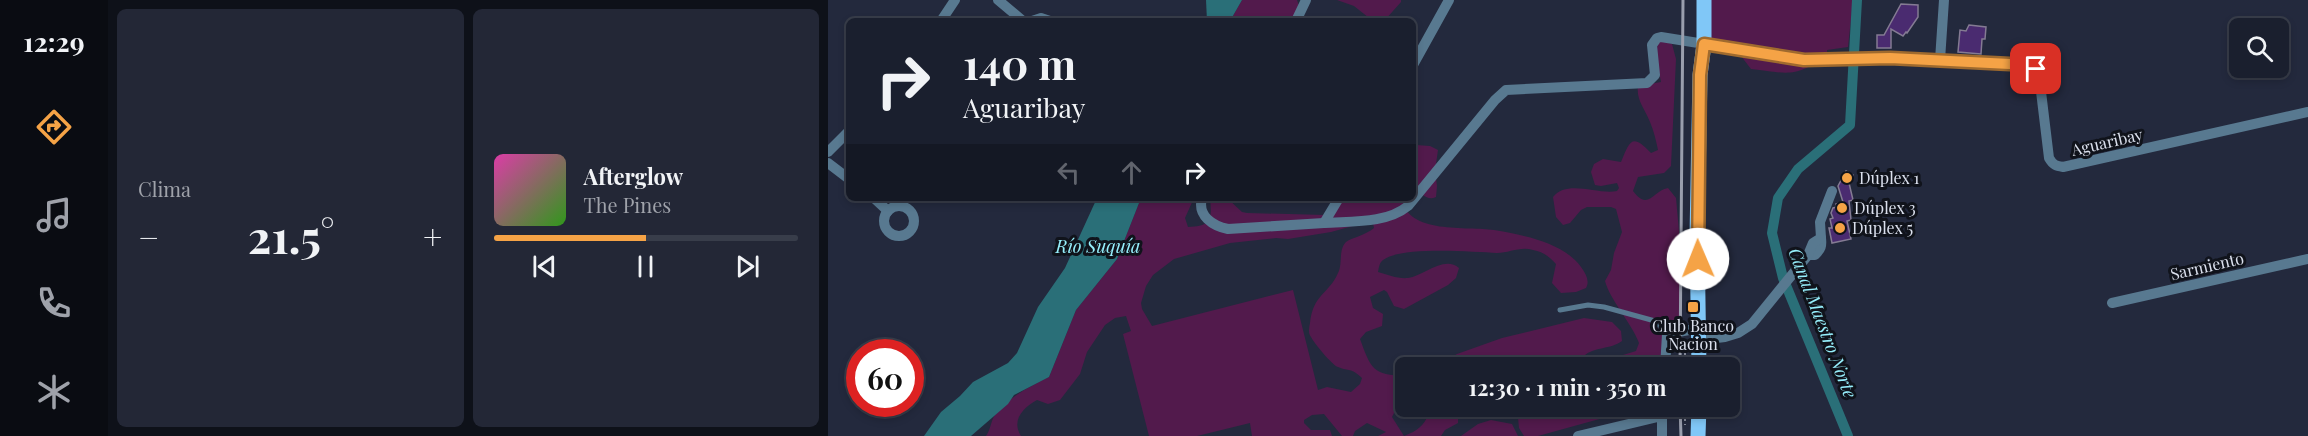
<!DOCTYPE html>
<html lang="es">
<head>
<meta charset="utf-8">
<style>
  :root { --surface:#1a1f2e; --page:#232736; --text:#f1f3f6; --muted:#9fa2aa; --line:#383d4a; --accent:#f5a346 }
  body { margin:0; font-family:"Playfair Display",serif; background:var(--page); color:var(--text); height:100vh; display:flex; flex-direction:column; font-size:22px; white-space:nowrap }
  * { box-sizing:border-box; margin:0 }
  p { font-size:20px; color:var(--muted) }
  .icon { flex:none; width:33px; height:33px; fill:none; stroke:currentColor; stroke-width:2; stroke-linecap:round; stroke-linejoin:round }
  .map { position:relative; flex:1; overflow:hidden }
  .side { display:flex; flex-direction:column; gap:9px; padding:9px; background:#0e1119; width:720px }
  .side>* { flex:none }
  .banner { position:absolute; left:18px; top:18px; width:570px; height:183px; border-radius:9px; box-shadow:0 3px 9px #0003,0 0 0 2px var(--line); background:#1a1f2e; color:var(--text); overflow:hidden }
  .tools { position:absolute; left:1401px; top:18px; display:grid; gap:12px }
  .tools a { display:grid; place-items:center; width:60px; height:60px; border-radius:9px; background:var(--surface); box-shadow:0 3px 9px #0003,0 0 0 2px var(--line); font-size:30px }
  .speed { position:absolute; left:18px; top:339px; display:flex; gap:12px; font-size:30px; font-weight:700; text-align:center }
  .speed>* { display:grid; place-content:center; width:78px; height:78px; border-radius:50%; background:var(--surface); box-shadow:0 3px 9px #0003,0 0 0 2px var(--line); line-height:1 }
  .speed .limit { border:9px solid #d22; background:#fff; color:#111 }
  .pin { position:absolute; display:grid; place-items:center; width:51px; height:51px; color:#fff; margin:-26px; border-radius:12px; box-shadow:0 3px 9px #0006 }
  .me { position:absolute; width:66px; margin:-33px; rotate:359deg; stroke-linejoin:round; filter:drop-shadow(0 0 4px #0008) }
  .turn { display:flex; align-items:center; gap:21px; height:126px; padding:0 18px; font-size:27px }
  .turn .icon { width:78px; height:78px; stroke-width:2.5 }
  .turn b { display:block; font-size:42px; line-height:51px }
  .lanes { display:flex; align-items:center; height:57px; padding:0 18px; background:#0003; justify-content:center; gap:30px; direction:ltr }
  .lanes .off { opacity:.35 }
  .big { font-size:45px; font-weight:700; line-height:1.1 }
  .side .widget { flex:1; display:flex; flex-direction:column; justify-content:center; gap:9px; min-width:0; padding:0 21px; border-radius:9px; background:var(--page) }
  .song { display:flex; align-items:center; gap:18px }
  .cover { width:72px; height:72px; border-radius:9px; background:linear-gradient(135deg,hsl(320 70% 55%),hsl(110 70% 35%)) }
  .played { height:6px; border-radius:3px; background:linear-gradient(90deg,var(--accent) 50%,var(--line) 50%) }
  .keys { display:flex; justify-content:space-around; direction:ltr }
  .heat { display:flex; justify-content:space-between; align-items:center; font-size:33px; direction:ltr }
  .side .tiles { flex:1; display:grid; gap:9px; grid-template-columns:repeat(2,1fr) }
  .trip { position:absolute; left:567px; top:357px; width:345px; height:60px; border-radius:9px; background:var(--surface); box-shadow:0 3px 9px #0003,0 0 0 2px var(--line); font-weight:700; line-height:60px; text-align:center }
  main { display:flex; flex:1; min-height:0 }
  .dock { display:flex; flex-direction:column; width:108px; justify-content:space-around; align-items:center; background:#0a0c12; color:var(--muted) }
  .dock .icon { width:42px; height:42px }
  .dock .selected { color:var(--accent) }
  .dock b { font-size:27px; color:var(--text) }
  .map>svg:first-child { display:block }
  .green { fill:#521a4c; fill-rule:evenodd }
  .water { fill:#2a6f78 }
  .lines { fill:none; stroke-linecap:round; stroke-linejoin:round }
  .canal { stroke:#2a6f78; stroke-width:10 }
  .building { fill:#4a2b70; stroke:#847b93; stroke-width:1.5 }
  .path { stroke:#838898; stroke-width:2; stroke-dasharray:3 3; stroke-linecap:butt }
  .service { stroke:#587990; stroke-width:5 }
  .minor { stroke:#587990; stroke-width:10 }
  .primary { stroke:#80c7f7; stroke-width:15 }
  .rail { stroke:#999ead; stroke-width:3 }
  .route-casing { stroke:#9f6a2e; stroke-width:15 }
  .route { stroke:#f5a346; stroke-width:10 }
  .poi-dot { fill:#f5a346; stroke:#10131b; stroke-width:2 }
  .labels { text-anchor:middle; stroke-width:6; stroke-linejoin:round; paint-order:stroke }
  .street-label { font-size:16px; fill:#dbe0ed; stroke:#10131b }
  .poi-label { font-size:16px; fill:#dbe0ed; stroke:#10131b; text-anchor:start }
  .water-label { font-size:18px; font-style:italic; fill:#96effc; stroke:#10131b }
</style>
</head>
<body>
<main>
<nav class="dock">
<b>12:29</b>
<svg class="icon selected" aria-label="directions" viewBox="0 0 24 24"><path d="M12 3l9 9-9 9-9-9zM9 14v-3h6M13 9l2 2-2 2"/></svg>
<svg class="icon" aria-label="music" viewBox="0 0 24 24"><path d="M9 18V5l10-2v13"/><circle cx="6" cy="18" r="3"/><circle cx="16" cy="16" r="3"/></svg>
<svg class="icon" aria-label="phone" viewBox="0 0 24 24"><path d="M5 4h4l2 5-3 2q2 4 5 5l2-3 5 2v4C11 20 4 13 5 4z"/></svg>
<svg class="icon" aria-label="climate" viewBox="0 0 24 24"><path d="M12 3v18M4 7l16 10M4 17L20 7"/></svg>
</nav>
<section class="side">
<div class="tiles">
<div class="widget"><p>Clima</p>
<div class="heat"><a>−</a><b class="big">21.5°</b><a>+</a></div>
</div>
<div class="widget">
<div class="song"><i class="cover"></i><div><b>Afterglow</b><p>The Pines</p></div></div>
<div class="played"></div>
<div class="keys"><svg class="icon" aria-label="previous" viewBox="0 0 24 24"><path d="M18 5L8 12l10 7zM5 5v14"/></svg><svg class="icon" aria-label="pause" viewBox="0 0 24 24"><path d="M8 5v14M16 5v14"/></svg><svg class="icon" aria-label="next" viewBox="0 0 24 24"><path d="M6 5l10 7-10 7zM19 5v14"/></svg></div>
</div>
</div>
</section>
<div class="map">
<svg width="1480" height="436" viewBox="0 0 1480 436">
  <rect width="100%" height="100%" fill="#23293d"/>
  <g class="green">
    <path d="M414 0H469L476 21H402Z"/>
    <path d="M509 0H573V2L556 21H545L526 6Z"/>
    <path d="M881 0H1025L1020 47 999 50V54C969 79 959 73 923 69L903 43 880 39Z"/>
    <path d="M830 40 844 44 848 59 843 166 836 173 810 177 805 191C821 212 825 190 840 188L848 198 851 231 852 309 849 330 836 335 833 367 605 368 629 354 674 338 756 318 784 322 793 331 794 341C782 350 767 346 756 356V362H772L808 351 811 343C803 322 782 300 777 281L783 270 786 253 794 232 788 209 783 207H759L753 210 742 223 735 225 728 217 725 197C739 179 770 195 789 191L791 188 789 183 773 186 767 185 763 172 766 164 775 159 793 162C802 140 804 133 823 153L830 150C828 141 826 131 822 122 817 109 808 100 810 86L833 82 828 57Z"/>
    <path d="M588 145 602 146 610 150 607 171 609 186 608 197C599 201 594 194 588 188H585V159Z"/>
    <path d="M313 198H366L357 218 360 227C384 226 384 220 382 198H399L414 212 419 213 497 215 515 198H533L536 200 540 198H574C578 235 640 226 666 230 695 235 735 242 753 267 758 274 762 281 758 288L748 292 733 293 724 283 728 264C721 256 715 252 705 250 693 246 681 253 669 253 645 252 573 246 555 260 551 263 551 268 550 272 560 275 570 279 580 278 596 276 616 255 631 268L628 278 620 285 576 309 566 306 559 292 556 290 542 297 545 308 555 314 554 326 538 332 532 339C543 369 545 375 577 376V398L570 405 564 417 576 436C589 431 596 426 601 413 614 411 620 409 630 419V423L617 430 613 436H550L558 432 539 423 527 431 525 436H514L496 414 484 415 476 420V423L483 430H502L504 436H424L422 423 369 436H321L295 334 303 331 298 316 287 318 277 325 259 352 252 374 232 400 220 404 209 400C195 408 183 420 193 436H158C163 429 163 420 167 415 182 396 201 387 221 377L248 310 289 259ZM539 222 545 223 546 228C538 235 523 238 518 242 510 250 515 264 510 273 501 294 485 294 482 323 481 328 480 333 483 337 486 343 504 365 510 367 522 372 522 367 534 378L532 384 523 392 499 387 490 390 465 290 324 326 314 309 313 303 318 286 325 275 346 259 402 243 448 238 460 239 503 232Z"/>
    <path d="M689 407H726L723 409C742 411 759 406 778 413L775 418 710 436H696L691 428Z"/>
    <path d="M663 420 684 424 690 436H633L650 424Z"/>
  </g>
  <g class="water">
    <path d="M378 0H414L402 21H379Z"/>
    <path d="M269 198H313L289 259 248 310 221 377 186 395 180 404 143 436H96L113 412 132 396 145 382 180 363 189 353 210 307 237 268Z"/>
  </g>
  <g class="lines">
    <path class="canal" d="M1020 436 955 278 944 233 950 198 970 169 1022 125 1029 0"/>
  </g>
  <g class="building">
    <path d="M1073 4 1090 5V17L1079 33 1078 32 1075 36 1063 29V48H1049V35H1056Z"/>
    <path d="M1141 25 1158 27 1157 39H1154L1153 54 1130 52 1132 30 1138 31Z"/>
    <path d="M1018 171 1025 175 1021 183 1025 200 1021 201 1023 220 1019 221 1023 239 1004 243 1001 228H1004L1002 219 1005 218 1003 213 1005 208 1009 207 1008 204 1015 202 1010 186Z"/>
  </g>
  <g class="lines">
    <g class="path">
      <path d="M857 340V368"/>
      <path d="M857 406V425"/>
    </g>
    <path class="service" d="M732 310 760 305 776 307 827 321 839 334"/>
    <g class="minor">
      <path d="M170 0 195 21"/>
      <path d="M113 21 127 0"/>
      <path d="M204 21 213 18 222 21"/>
      <path d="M468 21 478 0"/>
      <path d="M1112 60 1116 0"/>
      <path d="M585 65 621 0"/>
      <path d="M0 152 21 131"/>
      <path d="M0 163 21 179"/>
      <path d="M46 198 60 211"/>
      <path d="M374 198C369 216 385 226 400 229L496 223"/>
      <path d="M511 198 496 223C523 221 558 224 580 206L667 100 678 90 819 83 827 75 824 45 829 38 833 37 976 60 1062 58 1201 65 1208 69 1211 75 1221 158C1225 165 1228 166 1235 167L1480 112"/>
      <circle cx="71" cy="221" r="15"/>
      <path d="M980 255H987C993 249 994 246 993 238"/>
      <path d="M1284 303 1480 259"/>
      <path d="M872 340 897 337 910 333 924 324 980 255 985 243 993 238 992 222 1004 191"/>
      <path d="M837 368 839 334 872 328"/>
      <path d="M750 436 834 416"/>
      <path d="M834 436V406"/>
    </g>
    <g class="primary">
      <path d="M871 368 869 236 872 75 876 44V0"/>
      <path d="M870 436 871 406"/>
    </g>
    <g class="rail">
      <path d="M852 368 855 0"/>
      <path d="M852 406 853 436"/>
    </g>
  </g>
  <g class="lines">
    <defs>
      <path id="route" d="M870 259 872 75 876 44 976 60 1062 58 1202 65 1208 69"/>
    </defs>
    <use href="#route" class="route-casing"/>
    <use href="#route" class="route"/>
  </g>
  <g class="poi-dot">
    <circle cx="1019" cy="178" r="6"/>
    <circle cx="1014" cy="208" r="6"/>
    <circle cx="1012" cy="228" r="6"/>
    <rect x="859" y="301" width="12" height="12" rx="3"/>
  </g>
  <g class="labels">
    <g class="street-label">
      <text transform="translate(1279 142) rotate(-13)" y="6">Aguaribay</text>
      <text transform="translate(1379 266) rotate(-13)" y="6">Sarmiento</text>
    </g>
    <g class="poi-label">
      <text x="1031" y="184">Dúplex 1</text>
      <text x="1026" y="214">Dúplex 3</text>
      <text x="1024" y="234">Dúplex 5</text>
      <text x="865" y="332" text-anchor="middle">Club Banco<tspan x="865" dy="18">Nacion</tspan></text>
    </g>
    <g class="water-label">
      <text x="270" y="253">Río Suquía</text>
      <text transform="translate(994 323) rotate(69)" y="6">Canal Maestro Norte</text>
    </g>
  </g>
</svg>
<div class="tools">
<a><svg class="icon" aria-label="search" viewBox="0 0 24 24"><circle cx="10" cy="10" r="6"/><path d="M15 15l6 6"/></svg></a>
</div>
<div class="speed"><div class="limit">60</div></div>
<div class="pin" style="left:1208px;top:69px;background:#d93025"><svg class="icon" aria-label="arrive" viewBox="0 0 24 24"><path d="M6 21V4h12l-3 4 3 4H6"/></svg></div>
<svg class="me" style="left:870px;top:259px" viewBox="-20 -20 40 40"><circle r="19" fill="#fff"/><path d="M0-13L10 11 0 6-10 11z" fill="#f5a346"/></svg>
<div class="trip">12:30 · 1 min · 350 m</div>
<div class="banner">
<div class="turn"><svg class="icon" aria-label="right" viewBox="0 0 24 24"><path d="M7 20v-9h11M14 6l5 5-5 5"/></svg><div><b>140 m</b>Aguaribay</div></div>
<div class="lanes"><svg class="icon off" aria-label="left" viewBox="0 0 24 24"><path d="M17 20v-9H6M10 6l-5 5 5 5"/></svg><svg class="icon off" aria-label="ahead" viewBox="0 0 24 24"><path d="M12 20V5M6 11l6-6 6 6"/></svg><svg class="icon" aria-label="right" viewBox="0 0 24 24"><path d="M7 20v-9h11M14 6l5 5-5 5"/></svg></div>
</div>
</div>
</main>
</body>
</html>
